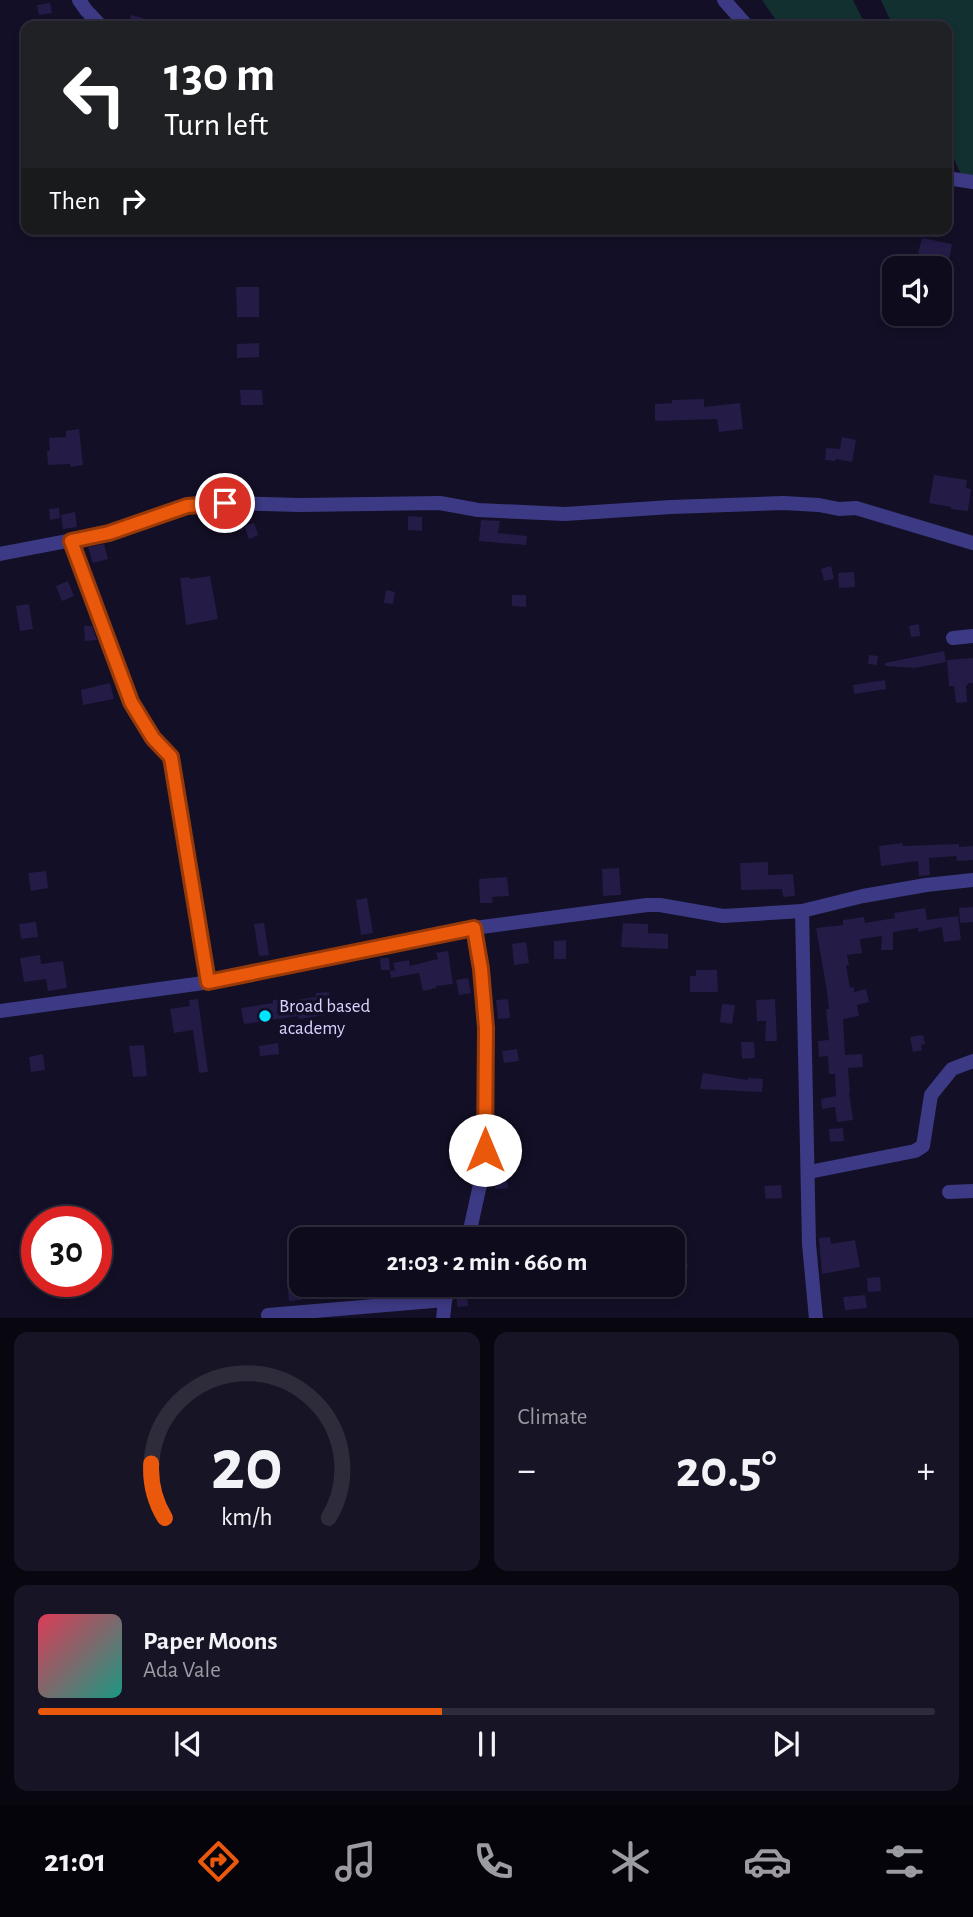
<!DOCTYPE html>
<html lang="en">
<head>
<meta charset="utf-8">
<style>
  :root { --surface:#0e0b1c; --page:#171425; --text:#f1f3f6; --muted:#9b9ba3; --line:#2e2b3b; --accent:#ea580c }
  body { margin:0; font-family:"Alegreya Sans",sans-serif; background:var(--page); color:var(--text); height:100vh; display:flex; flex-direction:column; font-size:26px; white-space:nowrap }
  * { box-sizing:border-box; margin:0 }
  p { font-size:23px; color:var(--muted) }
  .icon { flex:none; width:38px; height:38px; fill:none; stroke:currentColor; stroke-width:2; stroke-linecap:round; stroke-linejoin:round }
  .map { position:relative; height:1318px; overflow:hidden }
  .side { display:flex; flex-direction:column; gap:14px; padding:14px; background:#08060f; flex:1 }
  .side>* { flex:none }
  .top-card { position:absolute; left:21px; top:21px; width:931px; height:214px; border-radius:14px; box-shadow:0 4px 10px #0003,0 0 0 2px var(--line); background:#202124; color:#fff; overflow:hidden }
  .tools { position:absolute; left:882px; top:256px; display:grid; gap:14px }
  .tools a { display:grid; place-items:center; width:70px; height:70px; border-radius:14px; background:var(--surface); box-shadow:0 4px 10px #0003,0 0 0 2px var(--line); font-size:35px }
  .speed { position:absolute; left:21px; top:1206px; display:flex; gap:14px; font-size:35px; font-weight:700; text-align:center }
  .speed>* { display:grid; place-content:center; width:91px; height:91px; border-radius:50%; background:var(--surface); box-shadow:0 4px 10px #0003,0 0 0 2px var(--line); line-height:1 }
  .speed .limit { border:10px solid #d22; background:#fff; color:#111 }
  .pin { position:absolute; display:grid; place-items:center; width:60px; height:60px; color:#fff; margin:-30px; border:4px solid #fff; border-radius:50%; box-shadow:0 2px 7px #0007 }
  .me { position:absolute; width:77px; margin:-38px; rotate:0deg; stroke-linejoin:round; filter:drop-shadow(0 0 5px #0008) }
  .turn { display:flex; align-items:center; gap:24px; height:147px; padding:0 28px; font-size:32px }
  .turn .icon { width:91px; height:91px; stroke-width:2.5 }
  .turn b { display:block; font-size:49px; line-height:60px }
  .then { display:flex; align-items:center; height:66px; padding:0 28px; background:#0003; gap:14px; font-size:26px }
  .big { font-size:52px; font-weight:700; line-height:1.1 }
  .side .widget { flex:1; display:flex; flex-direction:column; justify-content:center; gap:10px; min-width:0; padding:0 24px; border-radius:14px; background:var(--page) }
  .side .dial { align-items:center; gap:0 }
  .dial svg { height:182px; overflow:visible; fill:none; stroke:var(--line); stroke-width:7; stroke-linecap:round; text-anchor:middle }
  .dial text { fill:var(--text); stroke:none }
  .song { display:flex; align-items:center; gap:21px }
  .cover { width:84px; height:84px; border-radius:10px; background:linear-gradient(135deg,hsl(350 70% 55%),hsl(170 70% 35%)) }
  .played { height:7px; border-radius:4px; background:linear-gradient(90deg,var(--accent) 45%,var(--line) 45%) }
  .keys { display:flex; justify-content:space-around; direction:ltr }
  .heat { display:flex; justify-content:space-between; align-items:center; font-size:38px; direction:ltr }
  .side .tiles { flex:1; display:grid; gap:14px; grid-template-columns:1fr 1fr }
  .widget:last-child { grid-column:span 2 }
  .trip { position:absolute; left:289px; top:1227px; width:396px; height:70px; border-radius:14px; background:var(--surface); box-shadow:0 4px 10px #0003,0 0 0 2px var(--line); font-weight:700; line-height:70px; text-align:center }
  .dock { display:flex; height:112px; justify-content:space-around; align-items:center; background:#06040b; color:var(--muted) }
  .dock .icon { width:49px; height:49px }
  .dock .active { color:var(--accent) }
  .dock b { font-size:32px; color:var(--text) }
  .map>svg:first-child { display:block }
  .green { fill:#12302f }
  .building { fill:#241b47 }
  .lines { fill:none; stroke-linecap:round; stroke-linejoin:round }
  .street { stroke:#3d3a85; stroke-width:14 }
  .route-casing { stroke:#983908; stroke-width:18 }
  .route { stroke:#ea580c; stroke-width:12 }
  .poi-dot { fill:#00e5ff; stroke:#130f26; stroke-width:2.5 }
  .labels { text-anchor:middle; stroke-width:7; stroke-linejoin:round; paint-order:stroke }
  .poi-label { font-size:19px; fill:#d9d4ff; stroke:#130f26; text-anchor:start }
</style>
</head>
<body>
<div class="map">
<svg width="973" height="1319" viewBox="0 0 973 1319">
  <rect width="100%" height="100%" fill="#130f26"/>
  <g class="green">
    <path d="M762 0H853L866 26H780Z"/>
    <path d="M881 0H973V179H963L947 143V26H893Z"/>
  </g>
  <g class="building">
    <path d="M50 3 52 13 39 15 37 5Z"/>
    <path d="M131 15 143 18 142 26H128Z"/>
    <path d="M922 238 952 244 949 260 918 254Z"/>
    <path d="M236 287H259V317H237Z"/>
    <path d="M259 343V357L237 358V344Z"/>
    <path d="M240 390H262L263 405H241Z"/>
    <path d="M704 399V407L740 403 743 429 719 432 717 419 655 421V404L672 403V400Z"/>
    <path d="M79 429 83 465 70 467V464L48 465 47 451H50L49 438 66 437V431Z"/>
    <path d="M842 437 856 440 852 462 836 459 835 461 825 460 826 448 840 449Z"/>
    <path d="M934 475 967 480 966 488 971 489 968 511 951 509V507L929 503Z"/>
    <path d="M59 508 60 518 50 520 49 509Z"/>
    <path d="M75 512 77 527 63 529 61 515Z"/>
    <path d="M408 516 422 517V531L408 530Z"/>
    <path d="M241 517 243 530 231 532 229 518Z"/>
    <path d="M481 520 500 521 498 533 527 536 526 545 479 541Z"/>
    <path d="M254 523 258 535 249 539 244 526Z"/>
    <path d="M104 544 108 559 93 563 88 547Z"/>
    <path d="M831 566 834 579 824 581 821 569Z"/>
    <path d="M854 572 855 587 839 588 838 573Z"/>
    <path d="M210 576 218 619 186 625 180 578 190 577V579Z"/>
    <path d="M68 581 74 596 62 601 56 586Z"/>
    <path d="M386 590 395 592 393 604 384 603Z"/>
    <path d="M512 595H526V607L512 606Z"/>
    <path d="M29 604 33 629 20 631 16 606Z"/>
    <path d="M919 624 920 636 911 637 909 626Z"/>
    <path d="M84 626H92L97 640 85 641Z"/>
    <path d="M944 651 946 662 915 668 885 666V663Z"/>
    <path d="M869 655 878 656 877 665 868 664Z"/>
    <path d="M973 658V683H968V685H966L967 702 956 703 954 686H949L947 660Z"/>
    <path d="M885 680 886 689 854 694 853 685Z"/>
    <path d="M110 683 114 699 83 705 81 690Z"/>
    <path d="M902 843 903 846 959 844V847L973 846V860L957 861 956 856 929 858 930 875 919 876 918 861 881 866 879 846Z"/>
    <path d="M768 862V875L793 874 795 896 783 897 782 889 741 890 740 863Z"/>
    <path d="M619 868 621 895 603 896 602 869Z"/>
    <path d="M46 871 48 888 31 891 28 873Z"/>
    <path d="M507 877 509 896 492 897 493 903H480L479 879Z"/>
    <path d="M367 898 373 933 361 935 356 900Z"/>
    <path d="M973 907V922L960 923 959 908Z"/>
    <path d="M925 908 927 920 958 916 961 940 944 942 942 927 918 932V928L893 932V950H881L882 936 860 939 862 953 847 955 849 965H846L850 988 854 987V992L866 989 869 1002 857 1005 859 1016 843 1019 845 1055 862 1054 863 1067 848 1068 850 1093H849L853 1120 837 1122 835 1107 822 1109 821 1099 836 1096 835 1074H829L828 1056 819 1057 818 1041 829 1040 826 1009H829L826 985 816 928 843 925V920L864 917 865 923 895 918 894 913Z"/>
    <path d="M36 922 38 937 21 939 19 924Z"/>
    <path d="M264 923 269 955 259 956 254 924Z"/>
    <path d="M623 923 648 924V933L668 934V949L621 947Z"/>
    <path d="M566 940V959H554V941Z"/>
    <path d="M526 942 529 963 514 965 512 944Z"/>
    <path d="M448 951 453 984 436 986V988L423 991 419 973 391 978 390 971 395 970 393 963 409 960 410 966 438 959 436 953Z"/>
    <path d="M40 955 41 964 63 961 67 988 48 991 46 979 24 982 20 958Z"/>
    <path d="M380 958H389L390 970H381Z"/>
    <path d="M696 970H717L718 992H690V976H696Z"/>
    <path d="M468 978 471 993 459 995 456 980Z"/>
    <path d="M329 992 331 1014 299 1019 298 1016 244 1024 241 1008 273 1003V1000L288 998V1001L316 997V993Z"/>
    <path d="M198 999 208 1072 199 1073 193 1030 174 1033 170 1009 190 1006 189 1000Z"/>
    <path d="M508 999 510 1018 498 1019 496 1000Z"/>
    <path d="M775 999 777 1041H765L766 1021H757L756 1000Z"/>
    <path d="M722 1004 735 1005 732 1024 720 1022Z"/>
    <path d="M923 1035 925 1044 921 1045 922 1050 913 1052 910 1037Z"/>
    <path d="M741 1042H754L755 1058 742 1059Z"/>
    <path d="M278 1043 279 1054 260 1056 259 1046Z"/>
    <path d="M144 1045 147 1076 133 1077 129 1046Z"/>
    <path d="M517 1049 519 1061 504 1063 502 1051Z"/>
    <path d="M43 1054 45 1070 31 1072 29 1057Z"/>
    <path d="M703 1073 748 1080V1078L763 1079 762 1092 700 1089Z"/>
    <path d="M843 1128 844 1141 830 1142 829 1129Z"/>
    <path d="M506 1175 508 1188 495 1189 494 1176Z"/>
    <path d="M781 1185 782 1198 766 1199 764 1186Z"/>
    <path d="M830 1237 831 1244 855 1240 860 1267 822 1274 819 1238Z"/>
    <path d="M685 1248 688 1268 675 1269 672 1249Z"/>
    <path d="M880 1277 881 1291 868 1292 867 1278Z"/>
    <path d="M300 1281 302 1300 289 1301 287 1283Z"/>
    <path d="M467 1294 468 1306 457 1307V1295Z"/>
    <path d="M865 1295 867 1308 845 1310 843 1297Z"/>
  </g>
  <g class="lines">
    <g class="street">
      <path d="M79 0 86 10 101 26"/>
      <path d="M724 0 747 26"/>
      <path d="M947 178 973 182"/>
      <path d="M71 541 131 702 153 738 171 757 208 982"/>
      <path d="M0 554 109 533 187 506 225 503 300 505 440 503 478 510 565 514 671 507 783 503 819 505 839 509 856 508 973 543"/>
      <path d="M953 638 973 636"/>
      <path d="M802 911 809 1244 816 1319"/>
      <path d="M0 1011 225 980 474 928 647 905H660L723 916 802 911 863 896 926 885 973 880"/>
      <path d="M809 1172 915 1151 923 1146 931 1095 952 1069 973 1061"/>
      <path d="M949 1192 973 1191"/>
      <path d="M468 1239 483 1171 486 1127 485 1094 486 1028 481 969 474 928"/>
      <path d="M268 1315 445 1300"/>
      <path d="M443 1319 445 1300 451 1284"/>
    </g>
  </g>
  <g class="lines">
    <defs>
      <path id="route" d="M225 503 187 506 109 533 71 541 131 702 153 738 171 757 208 982 474 928 481 969 486 1028 485 1150"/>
    </defs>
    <use href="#route" class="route-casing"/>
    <use href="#route" class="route"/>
  </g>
  <circle class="poi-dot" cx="265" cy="1016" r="7"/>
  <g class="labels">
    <g class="poi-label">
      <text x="279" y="1012">Broad based<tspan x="279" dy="22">academy</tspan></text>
    </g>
  </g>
</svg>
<div class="tools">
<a><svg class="icon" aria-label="sound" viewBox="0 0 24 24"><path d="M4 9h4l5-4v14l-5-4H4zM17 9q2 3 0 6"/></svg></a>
</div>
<div class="speed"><div class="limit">30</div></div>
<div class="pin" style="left:225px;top:503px;background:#d93025"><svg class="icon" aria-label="arrive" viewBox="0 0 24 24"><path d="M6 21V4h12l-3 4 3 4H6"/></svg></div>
<svg class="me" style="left:485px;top:1150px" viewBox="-20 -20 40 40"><circle r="19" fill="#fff"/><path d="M0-13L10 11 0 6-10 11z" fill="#ea580c"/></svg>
<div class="trip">21:03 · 2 min · 660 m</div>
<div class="top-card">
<div class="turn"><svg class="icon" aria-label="left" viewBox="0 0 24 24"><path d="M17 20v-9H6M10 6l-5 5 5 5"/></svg><div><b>130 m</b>Turn left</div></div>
<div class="then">Then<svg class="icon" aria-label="right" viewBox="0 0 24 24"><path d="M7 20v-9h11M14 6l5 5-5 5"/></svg></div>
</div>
</div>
<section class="side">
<div class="tiles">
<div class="widget dial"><svg viewBox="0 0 100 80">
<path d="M14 69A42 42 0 1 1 86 69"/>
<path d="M14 69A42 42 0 0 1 8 45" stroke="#ea580c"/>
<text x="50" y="56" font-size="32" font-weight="700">20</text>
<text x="50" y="72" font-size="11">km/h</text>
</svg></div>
<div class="widget"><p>Climate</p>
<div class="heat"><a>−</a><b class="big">20.5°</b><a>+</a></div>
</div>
<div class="widget">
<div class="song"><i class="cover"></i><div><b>Paper Moons</b><p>Ada Vale</p></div></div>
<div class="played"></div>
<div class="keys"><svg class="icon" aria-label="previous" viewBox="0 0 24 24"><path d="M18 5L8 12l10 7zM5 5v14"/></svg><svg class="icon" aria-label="pause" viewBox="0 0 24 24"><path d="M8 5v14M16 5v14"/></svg><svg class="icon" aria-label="next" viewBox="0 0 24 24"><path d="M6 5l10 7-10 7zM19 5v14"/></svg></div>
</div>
</div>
</section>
<nav class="dock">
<b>21:01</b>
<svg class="icon active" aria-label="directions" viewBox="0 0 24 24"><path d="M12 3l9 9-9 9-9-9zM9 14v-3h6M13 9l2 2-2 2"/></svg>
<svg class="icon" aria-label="music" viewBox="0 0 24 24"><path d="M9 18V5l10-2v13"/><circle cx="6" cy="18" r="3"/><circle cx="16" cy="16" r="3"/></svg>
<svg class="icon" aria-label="phone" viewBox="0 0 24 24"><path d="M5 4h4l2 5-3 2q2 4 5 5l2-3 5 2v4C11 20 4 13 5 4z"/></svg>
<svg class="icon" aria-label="climate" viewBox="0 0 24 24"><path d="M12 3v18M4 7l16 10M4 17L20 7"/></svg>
<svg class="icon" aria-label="car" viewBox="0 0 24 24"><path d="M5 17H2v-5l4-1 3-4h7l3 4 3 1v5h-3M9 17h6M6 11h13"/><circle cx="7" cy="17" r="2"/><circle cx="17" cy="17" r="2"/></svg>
<svg class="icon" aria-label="filters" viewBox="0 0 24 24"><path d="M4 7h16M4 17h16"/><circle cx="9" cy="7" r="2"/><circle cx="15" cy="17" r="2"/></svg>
</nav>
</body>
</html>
